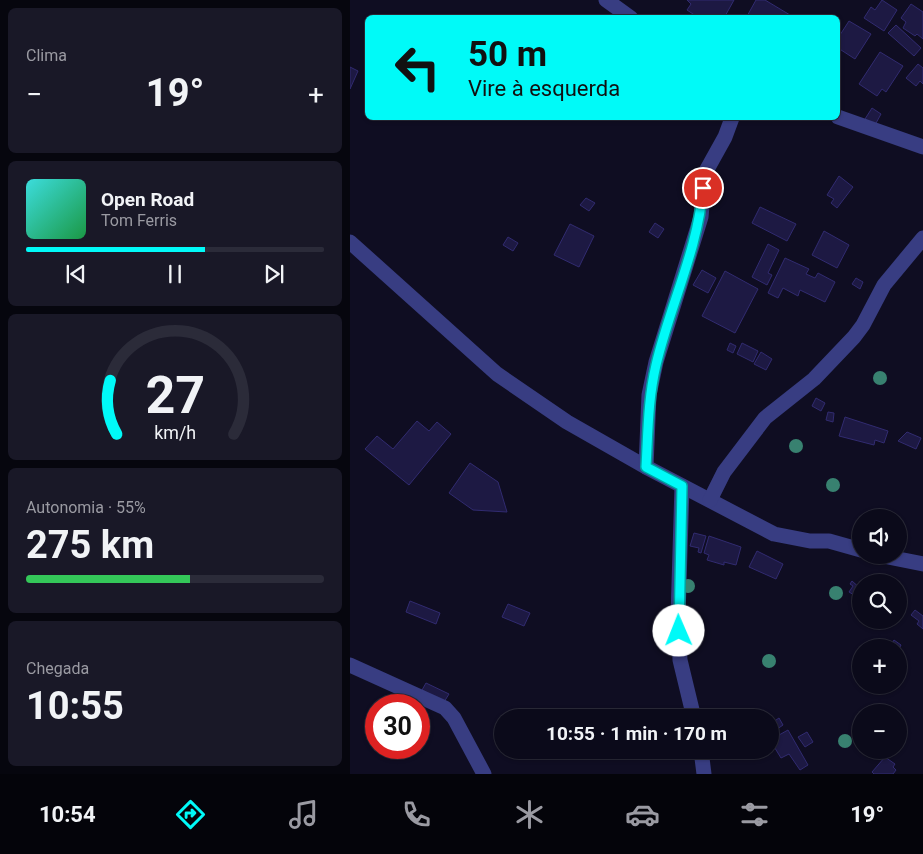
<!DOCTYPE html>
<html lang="pt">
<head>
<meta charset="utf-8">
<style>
  :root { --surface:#0b0a1a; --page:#191827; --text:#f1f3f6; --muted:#9a9aa2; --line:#2b2b39; --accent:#00faf8 }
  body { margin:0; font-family:Roboto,sans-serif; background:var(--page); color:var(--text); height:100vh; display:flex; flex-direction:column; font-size:19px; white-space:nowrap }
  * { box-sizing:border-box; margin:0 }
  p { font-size:16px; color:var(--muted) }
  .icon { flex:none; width:28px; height:28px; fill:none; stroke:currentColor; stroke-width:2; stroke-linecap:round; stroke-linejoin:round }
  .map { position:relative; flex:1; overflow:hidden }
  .drawer { display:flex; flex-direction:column; gap:8px; padding:8px; background:#06060e; width:350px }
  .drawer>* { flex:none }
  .hud { position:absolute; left:15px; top:15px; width:475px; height:105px; border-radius:8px; box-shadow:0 1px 4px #0004,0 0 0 1px var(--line); background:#00faf8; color:#111; overflow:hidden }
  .buttons { position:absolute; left:502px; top:509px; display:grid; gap:10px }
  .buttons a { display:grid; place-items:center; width:55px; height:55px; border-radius:50%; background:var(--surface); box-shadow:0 1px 4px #0004,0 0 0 1px var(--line); font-size:25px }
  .speed { position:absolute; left:15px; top:694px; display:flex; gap:10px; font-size:25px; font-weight:700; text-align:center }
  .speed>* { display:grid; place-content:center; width:65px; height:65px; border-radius:50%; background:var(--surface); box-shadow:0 1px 4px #0004,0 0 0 1px var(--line); line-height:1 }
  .speed .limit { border:8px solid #d22; background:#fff; color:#111 }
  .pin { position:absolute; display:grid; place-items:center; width:42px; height:42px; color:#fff; margin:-21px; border:2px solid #fff; border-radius:50%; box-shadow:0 1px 5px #0007 }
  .me { position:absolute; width:55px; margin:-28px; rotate:359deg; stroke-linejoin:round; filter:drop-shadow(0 0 4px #0008) }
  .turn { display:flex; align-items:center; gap:18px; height:105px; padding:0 20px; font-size:22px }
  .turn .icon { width:65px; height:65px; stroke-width:2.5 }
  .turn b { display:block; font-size:35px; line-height:42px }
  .big { font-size:38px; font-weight:700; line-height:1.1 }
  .drawer .tile { flex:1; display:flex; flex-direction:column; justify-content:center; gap:8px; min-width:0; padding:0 18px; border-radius:8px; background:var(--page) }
  .drawer .dial { align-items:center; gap:0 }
  .dial svg { height:130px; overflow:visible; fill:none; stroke:var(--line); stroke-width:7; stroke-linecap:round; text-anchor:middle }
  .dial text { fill:var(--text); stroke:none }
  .song { display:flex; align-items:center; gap:15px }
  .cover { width:60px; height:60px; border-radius:8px; background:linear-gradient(135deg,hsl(180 70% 55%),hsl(140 70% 35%)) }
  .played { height:5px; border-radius:2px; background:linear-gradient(90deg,var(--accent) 60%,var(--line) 60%) }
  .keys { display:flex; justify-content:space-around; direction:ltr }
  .heat { display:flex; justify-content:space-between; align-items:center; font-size:28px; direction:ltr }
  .charge { height:8px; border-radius:4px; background:linear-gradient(90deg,#34c759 55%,var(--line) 0) }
  .trip { position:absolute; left:144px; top:709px; width:285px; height:50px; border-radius:25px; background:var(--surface); box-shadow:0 1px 4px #0004,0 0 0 1px var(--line); font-weight:700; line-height:50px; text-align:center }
  .tabs { display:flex; height:80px; justify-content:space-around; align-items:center; background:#04040a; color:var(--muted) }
  .tabs .icon { width:35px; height:35px }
  .tabs .selected { color:var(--accent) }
  .tabs b { font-size:22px; color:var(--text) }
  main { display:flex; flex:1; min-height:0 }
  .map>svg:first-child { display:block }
  .building { fill:#1d1943; stroke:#312b70 }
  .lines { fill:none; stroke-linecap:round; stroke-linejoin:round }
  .minor { stroke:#383d82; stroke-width:15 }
  .tree { fill:#388170 }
  .route-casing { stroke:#00a2a1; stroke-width:12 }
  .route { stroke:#00faf8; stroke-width:9 }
</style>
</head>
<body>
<main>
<section class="drawer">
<div class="tile"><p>Clima</p>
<div class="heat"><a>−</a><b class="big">19°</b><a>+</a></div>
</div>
<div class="tile">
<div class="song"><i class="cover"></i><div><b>Open Road</b><p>Tom Ferris</p></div></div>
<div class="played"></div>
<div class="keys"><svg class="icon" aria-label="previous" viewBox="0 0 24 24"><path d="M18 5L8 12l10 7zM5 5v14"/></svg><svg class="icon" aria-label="pause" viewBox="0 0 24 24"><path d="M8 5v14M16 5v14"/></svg><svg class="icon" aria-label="next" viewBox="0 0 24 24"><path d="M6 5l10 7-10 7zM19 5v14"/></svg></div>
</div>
<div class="tile dial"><svg viewBox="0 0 100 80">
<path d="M14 69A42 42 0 1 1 86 69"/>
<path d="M14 69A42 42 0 0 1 10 36" stroke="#00faf8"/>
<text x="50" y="56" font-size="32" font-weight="700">27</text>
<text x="50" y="72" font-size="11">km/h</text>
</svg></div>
<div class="tile"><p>Autonomia · 55%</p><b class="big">275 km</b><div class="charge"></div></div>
<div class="tile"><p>Chegada</p><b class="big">10:55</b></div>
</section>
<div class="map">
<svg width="573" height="774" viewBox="0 0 573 774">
  <rect width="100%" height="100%" fill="#0f0d22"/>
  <g class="building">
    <path d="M337 0H384L374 18H349L337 10 341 4Z"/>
    <path d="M406 0H415L445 18H396Z"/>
    <path d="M532 0 547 10 534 31 514 18 521 7 525 10Z"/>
    <path d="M561 4 573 12V39L567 34 565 36 553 28 556 22 551 18Z"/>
    <path d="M499 21 521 34 505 59 488 48V38Z"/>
    <path d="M546 25 571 48 564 56 538 33Z"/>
    <path d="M530 52 553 66 536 92 532 89 527 96 509 84Z"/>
    <path d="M568 64 573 68V84L570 81 566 86 556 78Z"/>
    <path d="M0 67 8 71 0 89Z"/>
    <path d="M522 108 531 114 525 125 515 119Z"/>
    <path d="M489 176 503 187 487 208 481 203 484 199 477 195Z"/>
    <path d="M236 198 245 203 239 211 230 205Z"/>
    <path d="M410 207 446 224 437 241 402 223Z"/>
    <path d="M305 223 314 229 308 238 299 232Z"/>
    <path d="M220 224 244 236 229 267 204 255Z"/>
    <path d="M474 231 499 245 487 268 462 255Z"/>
    <path d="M158 237 168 243 163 251 153 245Z"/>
    <path d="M418 244 429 250 418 273 422 275 417 285 402 277Z"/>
    <path d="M435 258 459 269 456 274 465 278 468 273 485 282 475 302 450 290 448 296 433 288 428 298 418 293Z"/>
    <path d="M352 270 366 278 358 293 343 285Z"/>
    <path d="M375 271 408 289 385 333 352 316Z"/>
    <path d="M506 278 513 282 510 289 502 284Z"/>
    <path d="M380 343 386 346 383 353 377 350Z"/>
    <path d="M392 343 408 351 403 362 387 354Z"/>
    <path d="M411 352 422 359 416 370 404 364Z"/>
    <path d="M466 398 475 403 471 411 462 406Z"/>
    <path d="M478 412 484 413 483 422 476 420Z"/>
    <path d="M495 417 538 431 534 443 525 440 524 445 489 436Z"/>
    <path d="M67 421 79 431 87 422 101 434 59 485 15 449 27 436 43 449Z"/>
    <path d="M557 432 571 438 566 449 548 441Z"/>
    <path d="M120 463 148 482 157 512 123 510 99 493Z"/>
    <path d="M344 533 356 536 351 553 348 552 349 548 340 546Z"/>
    <path d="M359 536 391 547 386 565 374 562V565L357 560 359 555 354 553Z"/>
    <path d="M407 551 433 564 426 579 399 567Z"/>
    <path d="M502 581 511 589 509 598 499 592 503 586 500 584Z"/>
    <path d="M60 601 90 613 86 624 56 612Z"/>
    <path d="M158 604 180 613 174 626 152 617Z"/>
    <path d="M565 610 573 616V629L567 624 569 621 561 615Z"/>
    <path d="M544 640 551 645 549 649 539 648Z"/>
    <path d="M76 683 99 694 94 702 72 690Z"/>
    <path d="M429 718 433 725 420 734V724Z"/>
    <path d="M438 730 458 765 450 770 439 754 431 758 420 740Z"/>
    <path d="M457 732 463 742 455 747 448 737Z"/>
    <path d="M535 757 545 764 543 767 546 770 543 774H524L522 772Z"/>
  </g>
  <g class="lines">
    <g class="minor">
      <path d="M256 0 281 18"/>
      <path d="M488 117 573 147"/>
      <path d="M0 242 147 374 217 422 296 467 424 534 460 541H479L511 550"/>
      <path d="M296 467 299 395 306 362 351 217 355 173 375 137 382 118"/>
      <path d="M332 486 328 617 330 660 344 718"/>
      <path d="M360 500 374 472 415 418 464 379 504 337 513 325 534 285 573 238"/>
      <path d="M528 555 573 564"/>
      <path d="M0 665 95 708 104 718 134 774"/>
      <path d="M351 750 354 774"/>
    </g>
  </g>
  <g class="tree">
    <circle cx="530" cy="378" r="7"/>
    <circle cx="446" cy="446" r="7"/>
    <circle cx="483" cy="485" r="7"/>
    <circle cx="338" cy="586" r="7"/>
    <circle cx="486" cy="593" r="7"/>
    <circle cx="419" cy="661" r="7"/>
    <circle cx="495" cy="741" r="7"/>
  </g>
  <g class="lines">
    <defs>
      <path id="route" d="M329 631 332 486 296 467C298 432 298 399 306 365 320 305 348 250 353 188"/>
    </defs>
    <use href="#route" class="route-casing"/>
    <use href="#route" class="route"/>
  </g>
</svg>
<div class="buttons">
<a><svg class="icon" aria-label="sound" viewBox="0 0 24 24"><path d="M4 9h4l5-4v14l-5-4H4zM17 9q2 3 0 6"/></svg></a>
<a><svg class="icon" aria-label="search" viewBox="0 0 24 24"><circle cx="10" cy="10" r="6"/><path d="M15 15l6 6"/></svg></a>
<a>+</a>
<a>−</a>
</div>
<div class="speed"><div class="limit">30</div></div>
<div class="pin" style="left:353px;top:188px;background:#d93025"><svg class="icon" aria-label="arrive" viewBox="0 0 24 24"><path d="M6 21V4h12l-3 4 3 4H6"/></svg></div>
<svg class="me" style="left:329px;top:631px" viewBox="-20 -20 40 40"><circle r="19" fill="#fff"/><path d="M0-13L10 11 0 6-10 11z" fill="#00faf8"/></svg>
<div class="trip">10:55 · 1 min · 170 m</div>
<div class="hud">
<div class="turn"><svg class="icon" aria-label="left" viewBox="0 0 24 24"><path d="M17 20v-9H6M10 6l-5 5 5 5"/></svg><div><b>50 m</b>Vire à esquerda</div></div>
</div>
</div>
</main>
<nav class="tabs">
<b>10:54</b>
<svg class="icon selected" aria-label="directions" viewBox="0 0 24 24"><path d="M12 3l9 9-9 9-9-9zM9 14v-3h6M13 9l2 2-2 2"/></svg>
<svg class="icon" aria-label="music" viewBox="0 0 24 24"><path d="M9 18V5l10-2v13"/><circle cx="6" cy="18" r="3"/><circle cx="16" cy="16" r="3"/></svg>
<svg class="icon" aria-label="phone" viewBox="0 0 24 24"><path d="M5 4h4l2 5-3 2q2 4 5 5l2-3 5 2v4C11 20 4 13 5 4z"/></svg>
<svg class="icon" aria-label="climate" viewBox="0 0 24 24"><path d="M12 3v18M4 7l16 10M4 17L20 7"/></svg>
<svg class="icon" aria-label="car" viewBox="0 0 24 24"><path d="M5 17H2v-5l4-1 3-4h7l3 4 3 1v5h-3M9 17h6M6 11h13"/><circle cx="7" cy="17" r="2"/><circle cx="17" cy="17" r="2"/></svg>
<svg class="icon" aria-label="filters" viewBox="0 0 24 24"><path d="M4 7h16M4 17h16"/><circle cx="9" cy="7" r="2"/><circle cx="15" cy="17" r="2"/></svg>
<b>19°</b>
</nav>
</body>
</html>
